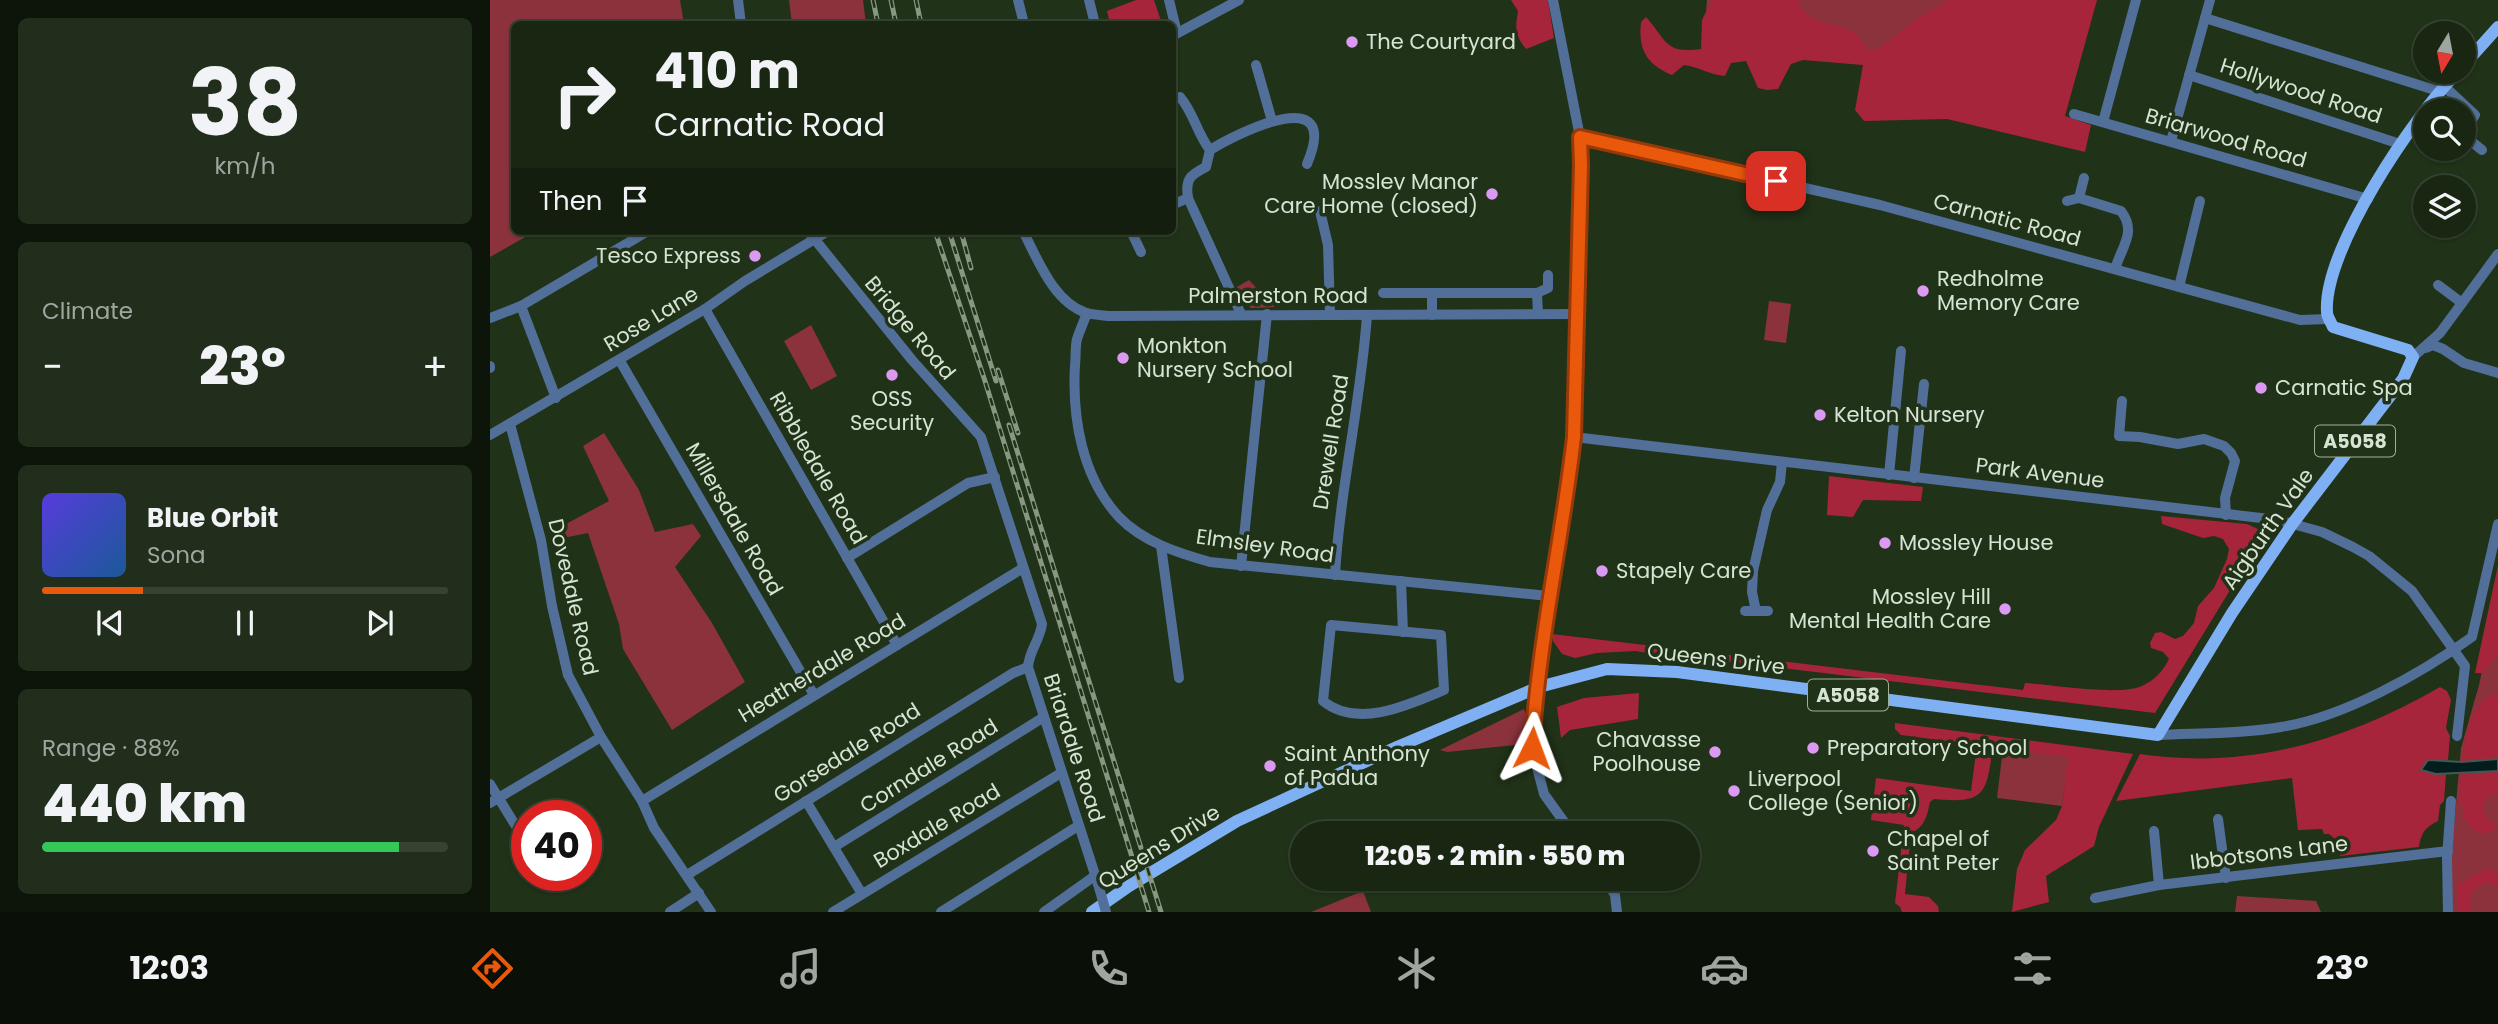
<!DOCTYPE html>
<html lang="en">
<head>
<meta charset="utf-8">
<style>
  :root { --surface:#182612; --page:#212e1b; --text:#f1f3f6; --muted:#9fa59f; --line:#364332; --accent:#ea580c }
  body { margin:0; font-family:Poppins,sans-serif; background:var(--page); color:var(--text); height:100vh; display:flex; flex-direction:column; font-size:26px; white-space:nowrap }
  * { box-sizing:border-box; margin:0 }
  p { font-size:23px; color:var(--muted) }
  .icon { flex:none; width:38px; height:38px; fill:none; stroke:currentColor; stroke-width:2; stroke-linecap:round; stroke-linejoin:round }
  .map { position:relative; flex:1; overflow:hidden }
  .drawer { display:flex; flex-direction:column; gap:18px; padding:18px; background:#0d150a; width:490px }
  .drawer>* { flex:none }
  .banner { position:absolute; left:21px; top:21px; width:665px; height:214px; border-radius:10px; box-shadow:0 2px 5px #0004,0 0 0 2px var(--line); background:#182612; color:var(--text); overflow:hidden }
  .needle { width:46px; rotate:190deg }
  .tools { position:absolute; left:1923px; top:21px; display:grid; gap:14px }
  .tools a { display:grid; place-items:center; width:63px; height:63px; border-radius:50%; background:var(--surface); box-shadow:0 2px 5px #0004,0 0 0 2px var(--line); font-size:35px }
  .speed { position:absolute; left:21px; top:800px; display:flex; gap:14px; font-size:35px; font-weight:700; text-align:center }
  .speed>* { display:grid; place-content:center; width:91px; height:91px; border-radius:50%; background:var(--surface); box-shadow:0 2px 5px #0004,0 0 0 2px var(--line); line-height:1 }
  .speed .limit { border:10px solid #d22; background:#fff; color:#111 }
  .pin { position:absolute; display:grid; place-items:center; width:60px; height:60px; color:#fff; margin:-30px; border-radius:14px; box-shadow:0 4px 10px #0006 }
  .me { position:absolute; width:77px; margin:-38px; rotate:3deg; stroke-linejoin:round; filter:drop-shadow(0 0 5px #0008) }
  .turn { display:flex; align-items:center; gap:24px; height:147px; padding:0 28px; font-size:32px }
  .turn .icon { width:91px; height:91px; stroke-width:2.5 }
  .turn b { display:block; font-size:49px; line-height:60px }
  .then { display:flex; align-items:center; height:66px; padding:0 28px; background:#0003; gap:14px; font-size:26px }
  .big { font-size:52px; font-weight:800; line-height:1.1 }
  .drawer .card { flex:1; display:flex; flex-direction:column; justify-content:center; gap:10px; min-width:0; padding:0 24px; border-radius:10px; background:var(--page) }
  .drawer .dial { align-items:center; gap:0 }
  .dial b { font-size:91px; line-height:1 }
  .song { display:flex; align-items:center; gap:21px }
  .cover { width:84px; height:84px; border-radius:10px; background:linear-gradient(135deg,hsl(250 70% 55%),hsl(210 70% 35%)) }
  .played { height:7px; border-radius:4px; background:linear-gradient(90deg,var(--accent) 25%,var(--line) 25%) }
  .keys { display:flex; justify-content:space-around; direction:ltr }
  .heat { display:flex; justify-content:space-between; align-items:center; font-size:38px; direction:ltr }
  .charge { height:10px; border-radius:5px; background:linear-gradient(90deg,#34c759 88%,var(--line) 0) }
  .trip { position:absolute; left:800px; top:821px; width:410px; height:70px; border-radius:35px; background:var(--surface); box-shadow:0 2px 5px #0004,0 0 0 2px var(--line); font-weight:800; line-height:70px; text-align:center }
  .tabs { display:flex; height:112px; justify-content:space-around; align-items:center; background:#0a0f07; color:var(--muted) }
  .tabs .icon { width:49px; height:49px }
  .tabs .selected { color:var(--accent) }
  .tabs b { font-size:32px; color:var(--text) }
  main { display:flex; flex:1; min-height:0 }
  .map>svg:first-child { display:block }
  .green { fill:#8b323c }
  .forest { fill:#a7253b }
  .water { fill:#031d1e; stroke:#435854; stroke-width:2 }
  .lines { fill:none; stroke-linecap:round; stroke-linejoin:round }
  .minor { stroke:#516f98; stroke-width:10 }
  .major { stroke:#7fb0f4; stroke-width:12 }
  .rail-casing { stroke:#889782; stroke-width:5 }
  .rail { stroke:#203218; stroke-width:2.5; stroke-dasharray:8; stroke-linecap:butt }
  .minor-bridge { stroke:#516f98; stroke-width:10 }
  .route-casing { stroke:#983908; stroke-width:18 }
  .route { stroke:#ea580c; stroke-width:12 }
  .poi-dot { fill:#dc99f4; stroke:#203218; stroke-width:2.5 }
  .labels { text-anchor:middle; stroke-width:7; stroke-linejoin:round; paint-order:stroke }
  .shield { fill:#203218; stroke:#a0ae9b; stroke-width:2 }
  .shield-label { font-size:19px; font-weight:bold; fill:#d7e3d3 }
  .poi-label { font-size:21px; fill:#d7e3d3; stroke:#203218; text-anchor:start }
  .street-label { font-size:21px; fill:#d7e3d3; stroke:#203218 }
</style>
</head>
<body>
<main>
<section class="drawer">
<div class="card dial"><b>38</b><p>km/h</p></div>
<div class="card"><p>Climate</p>
<div class="heat"><a>−</a><b class="big">23°</b><a>+</a></div>
</div>
<div class="card">
<div class="song"><i class="cover"></i><div><b>Blue Orbit</b><p>Sona</p></div></div>
<div class="played"></div>
<div class="keys"><svg class="icon" aria-label="previous" viewBox="0 0 24 24"><path d="M18 5L8 12l10 7zM5 5v14"/></svg><svg class="icon" aria-label="pause" viewBox="0 0 24 24"><path d="M8 5v14M16 5v14"/></svg><svg class="icon" aria-label="next" viewBox="0 0 24 24"><path d="M6 5l10 7-10 7zM19 5v14"/></svg></div>
</div>
<div class="card"><p>Range · 88%</p><b class="big">440 km</b><div class="charge"></div></div>
</section>
<div class="map">
<svg width="2008" height="912" viewBox="0 0 2008 912">
  <rect width="100%" height="100%" fill="#203218"/>
  <g class="green">
    <path d="M0 0H190L194 24H24V231H46L0 257Z"/>
    <path d="M299 0H373L376 24H302Z"/>
    <path d="M1217 0H1470L1394 61 1215 25Z"/>
    <path d="M759 280 785 307 761 308 752 299 747 287Z"/>
    <path d="M1279 301 1301 304 1296 343 1274 340Z"/>
    <path d="M321 325 347 376 321 390 294 341Z"/>
    <path d="M114 433 149 490 165 532 203 524 211 536 185 567 222 623 255 682 182 730 133 649 129 624 98 533 63 540 61 532 119 501 93 446Z"/>
    <path d="M2008 594V912H1961L1960 870 1971 748 1989 685Z"/>
    <path d="M1034 709 1037 717 1035 744 957 752 950 750Z"/>
    <path d="M1513 748 1579 756 1572 806 1507 798Z"/>
    <path d="M873 891 881 912H821Z"/>
    <path d="M1747 896 1826 901 1831 912H1745Z"/>
  </g>
  <g class="forest">
    <path d="M646 0H664L672 24H620L617 11Z"/>
    <path d="M1021 0H1058L1064 38 1036 49C1025 35 1025 28 1028 11Z"/>
    <path d="M1222 0H1310V8C1332 34 1360 15 1377 49L1387 50 1427 19 1458 0H1607L1575 116 1601 125 1595 152 1457 119 1374 121 1365 110 1373 65 1313 60 1301 64 1288 89 1277 90 1268 88 1256 61 1241 63 1235 76C1220 75 1209 67 1194 65L1182 75C1156 64 1148 49 1151 22L1156 17C1177 40 1174 54 1211 49L1212 20Z"/>
    <path d="M1339 476 1433 487 1431 501 1373 500 1363 517 1337 515Z"/>
    <path d="M1671 516 1757 524 1770 530V541L1665 713 1185 655 1171 650 1162 654 1146 651 1107 653 1085 658 1072 654 1063 641 1062 634 1533 690 1535 683C1563 685 1629 696 1652 686 1665 680 1673 671 1679 659L1673 652 1661 648 1660 643 1665 633 1671 632 1685 639 1693 636 1704 623 1708 606 1724 588 1737 559 1739 549 1733 539 1724 536 1713 538 1672 524Z"/>
    <path d="M2008 565V655L1993 673H1985Z"/>
    <path d="M1950 687 1957 691 1961 700 1956 728 1960 736 1958 760H1938L1946 774H1956L1954 801 1950 805 1948 821C1935 827 1931 833 1929 847L1850 856V843L1839 834H1834L1832 829 1808 830 1802 778 1626 801 1650 754C1759 770 1856 741 1950 687Z"/>
    <path d="M1149 693 1148 719 1080 730 1071 738 1067 707 1094 698Z"/>
    <path d="M2008 694V759L1972 762C1974 740 1981 697 2008 694Z"/>
    <path d="M1405 723 1643 754 1609 827 1604 846 1556 876 1559 902 1522 912 1527 869 1535 850 1566 820 1572 806 1578 757 1503 747C1496 794 1496 804 1444 799L1440 802C1437 816 1435 827 1421 833L1415 894 1439 897 1448 906 1449 912H1412L1410 907 1405 903 1414 825 1381 820 1386 778 1481 791 1487 745 1411 735 1405 729Z"/>
    <path d="M2008 771V794L2000 795 1996 799 1993 810 1999 821 2007 825 2001 831 1990 834C1979 827 1972 820 1973 807L1969 801 1971 774Z"/>
    <path d="M1996 868 2008 873V886L1997 882 1981 891 1980 912H1967V885Z"/>
  </g>
  <path class="water" d="M2008 759V771L1946 774 1931 770 1938 760 1972 762Z"/>
  <g class="lines">
    <g class="minor">
      <path d="M248 0 251 24"/>
      <path d="M528 0 534 24"/>
      <path d="M599 0 605 24"/>
      <path d="M679 0 687 33"/>
      <path d="M1063 0 1090 137 1092 165 1084 437 1079 480 1056 615 1042 748 1054 794 1082 833"/>
      <path d="M1715 18 1948 91"/>
      <path d="M682 36 749 0"/>
      <path d="M766 65 782 121"/>
      <path d="M1699 75 1910 144"/>
      <path d="M1954 86 1985 115 1975 132 1977 138 1992 150"/>
      <path d="M690 97C704 113 707 134 720 150"/>
      <path d="M1584 114 1878 199"/>
      <path d="M1613 122 1646 0"/>
      <path d="M1090 137 1390 205 1810 320 1839 319"/>
      <path d="M1681 141 1720 0"/>
      <path d="M1589 198 1631 211C1647 232 1632 246 1625 269"/>
      <path d="M1577 201 1589 198 1594 178"/>
      <path d="M682 205 698 198"/>
      <path d="M830 211 838 245 840 314"/>
      <path d="M318 231 422 360 491 437 552 624C550 640 539 651 538 667L608 884"/>
      <path d="M533 231C548 260 563 301 596 313 603 315 612 315 619 316L1087 314"/>
      <path d="M641 231 651 252"/>
      <path d="M1948 285 1972 303"/>
      <path d="M1689 287 1710 201"/>
      <path d="M893 293H1047L1058 288V275"/>
      <path d="M1047 293 1048 314"/>
      <path d="M215 309 407 645"/>
      <path d="M597 313C594 321 590 330 587 339 585 347 586 357 585 365 582 418 592 477 629 517 653 542 688 553 720 562L1059 596"/>
      <path d="M751 314 698 198C695 179 700 175 716 167L720 150C751 131 852 82 817 164"/>
      <path d="M942 315V293"/>
      <path d="M0 318 31 306"/>
      <path d="M1936 348 1943 345 1953 349 1974 363 2008 373"/>
      <path d="M1923 357 1950 333 2008 254"/>
      <path d="M130 361 324 695"/>
      <path d="M0 366V368"/>
      <path d="M66 398 31 306 158 231"/>
      <path d="M1632 401 1629 436 1650 437 1688 444 1714 439 1734 446 1741 453 1745 461 1735 498 1736 515"/>
      <path d="M20 424 51 540 62 606 78 675 111 737 152 801 164 828 221 912"/>
      <path d="M0 435 215 309 255 281 338 231"/>
      <path d="M1084 437 1788 520 1832 532 1863 547 1879 556 1922 591 1975 666 1967 736"/>
      <path d="M1399 475 1411 351"/>
      <path d="M1424 478 1434 384"/>
      <path d="M671 546 689 678"/>
      <path d="M357 558 478 483 505 477"/>
      <path d="M751 566 777 314"/>
      <path d="M845 575C850 488 871 402 877 315"/>
      <path d="M911 581 913 632"/>
      <path d="M1255 611H1278"/>
      <path d="M1266 611 1262 592 1263 571 1277 510 1290 482 1292 462"/>
      <path d="M841 625 951 635 954 690C919 705 867 729 833 701Z"/>
      <path d="M1668 735C1707 733 1753 734 1791 727 1854 717 1930 674 1982 637L2008 524"/>
      <path d="M0 784 37 844"/>
      <path d="M152 801 533 568"/>
      <path d="M316 801 372 894"/>
      <path d="M0 803 111 737"/>
      <path d="M1728 819 1736 878"/>
      <path d="M1664 831 1669 885"/>
      <path d="M344 847 554 717"/>
      <path d="M197 875 523 673 538 667"/>
      <path d="M1115 878 1125 895 1127 912"/>
      <path d="M1605 898 1669 885 1958 851"/>
      <path d="M180 912 209 893"/>
      <path d="M343 912 571 773"/>
      <path d="M451 912 588 826"/>
      <path d="M554 912 606 875"/>
      <path d="M1958 912 1957 858 1961 801"/>
    </g>
    <g class="major">
      <path d="M1974 65 2008 27"/>
      <path d="M602 912 639 886 747 821 907 747 1049 687 1117 669 1187 672 1668 735 1742 613 1803 523 1913 379 1923 357 1918 350 1843 327C1841 322 1837 317 1837 312 1833 250 1925 114 1968 72"/>
    </g>
    <defs>
      <g id="rail">
        <path d="M383 0 388 24"/>
        <path d="M401 0 406 24"/>
        <path d="M426 0 431 24"/>
        <path d="M445 231 495 381 659 912"/>
        <path d="M459 231 506 381"/>
        <path d="M471 231 481 268"/>
        <path d="M508 370 528 433"/>
        <path d="M519 425 671 912"/>
      </g>
    </defs>
    <use href="#rail" class="rail-casing"/>
    <use href="#rail" class="rail"/>
    <path class="minor-bridge" d="M608 884 616 912"/>
  </g>
  <g class="lines">
    <defs>
      <path id="route" d="M1042 748C1048 643 1072 541 1084 437L1091 165 1090 137 1286 181"/>
    </defs>
    <use href="#route" class="route-casing"/>
    <use href="#route" class="route"/>
  </g>
  <g class="poi-dot">
    <circle cx="862" cy="42" r="7"/>
    <circle cx="1002" cy="194" r="7"/>
    <circle cx="265" cy="256" r="7"/>
    <circle cx="1433" cy="291" r="7"/>
    <circle cx="633" cy="358" r="7"/>
    <circle cx="402" cy="375" r="7"/>
    <circle cx="1771" cy="388" r="7"/>
    <circle cx="1330" cy="415" r="7"/>
    <circle cx="1395" cy="543" r="7"/>
    <circle cx="1112" cy="571" r="7"/>
    <circle cx="1515" cy="609" r="7"/>
    <circle cx="1323" cy="748" r="7"/>
    <circle cx="1225" cy="752" r="7"/>
    <circle cx="780" cy="766" r="7"/>
    <circle cx="1244" cy="791" r="7"/>
    <circle cx="1383" cy="851" r="7"/>
  </g>
  <g class="labels">
    <g class="shield">
      <rect x="1825" y="425.5" width="80" height="31" rx="5"/>
      <rect x="1318" y="679.5" width="80" height="31" rx="5"/>
    </g>
    <g class="shield-label">
      <text x="1865" y="448">A5058</text>
      <text x="1358" y="702">A5058</text>
    </g>
    <g class="poi-label">
      <text x="876" y="49">The Courtyard</text>
      <text x="988" y="189" text-anchor="end">Mossley Manor<tspan x="988" dy="24">Care Home (closed)</tspan></text>
      <text x="251" y="263" text-anchor="end">Tesco Express</text>
      <text x="1447" y="286">Redholme<tspan x="1447" dy="24">Memory Care</tspan></text>
      <text x="647" y="353">Monkton<tspan x="647" dy="24">Nursery School</tspan></text>
      <text x="1785" y="395">Carnatic Spa</text>
      <text x="402" y="406" text-anchor="middle">OSS<tspan x="402" dy="24">Security</tspan></text>
      <text x="1344" y="422">Kelton Nursery</text>
      <text x="1409" y="550">Mossley House</text>
      <text x="1126" y="578">Stapely Care</text>
      <text x="1501" y="604" text-anchor="end">Mossley Hill<tspan x="1501" dy="24">Mental Health Care</tspan></text>
      <text x="1211" y="747" text-anchor="end">Chavasse<tspan x="1211" dy="24">Poolhouse</tspan></text>
      <text x="1337" y="755">Preparatory School</text>
      <text x="794" y="761">Saint Anthony<tspan x="794" dy="24">of Padua</tspan></text>
      <text x="1258" y="786">Liverpool<tspan x="1258" dy="24">College (Senior)</tspan></text>
      <text x="1397" y="846">Chapel of<tspan x="1397" dy="24">Saint Peter</tspan></text>
    </g>
    <g class="street-label">
      <text transform="translate(1811 91) rotate(18)" y="7">Hollywood Road</text>
      <text transform="translate(1736 138) rotate(16)" y="7">Briarwood Road</text>
      <text transform="translate(1517 220) rotate(15)" y="7">Carnatic Road</text>
      <text x="788" y="303">Palmerston Road</text>
      <text transform="translate(161 319) rotate(-31)" y="7">Rose Lane</text>
      <text transform="translate(420 328) rotate(50)" y="7">Bridge Road</text>
      <text transform="translate(841 442) rotate(-81)" y="7">Drewell Road</text>
      <text transform="translate(328 468) rotate(60)" y="7">Ribbledale Road</text>
      <text transform="translate(1550 473) rotate(7)" y="7">Park Avenue</text>
      <text transform="translate(244 519) rotate(60)" y="7">Millersdale Road</text>
      <text transform="translate(1778 529) rotate(-55)" y="7">Aigburth Vale</text>
      <text transform="translate(775 546) rotate(8)" y="7">Elmsley Road</text>
      <text transform="translate(83 597) rotate(77)" y="7">Dovedale Road</text>
      <text transform="translate(1226 659) rotate(7)" y="7">Queens Drive</text>
      <text transform="translate(332 668) rotate(-31)" y="7">Heatherdale Road</text>
      <text transform="translate(584 748) rotate(72)" y="7">Briardale Road</text>
      <text transform="translate(357 753) rotate(-32)" y="7">Gorsedale Road</text>
      <text transform="translate(439 766) rotate(-32)" y="7">Corndale Road</text>
      <text transform="translate(447 826) rotate(-31)" y="7">Boxdale Road</text>
      <text transform="translate(669 847) rotate(-32)" y="7">Queens Drive</text>
      <text transform="translate(1779 853) rotate(-7)" y="7">Ibbotsons Lane</text>
    </g>
  </g>
</svg>
<div class="tools">
<a><svg class="needle" viewBox="-14 -14 28 28"><path d="M0-13l5 13h-10z" fill="#e53935"/><path d="M0 13l5-13h-10z" fill="#9fa59f"/></svg></a>
<a><svg class="icon" aria-label="search" viewBox="0 0 24 24"><circle cx="10" cy="10" r="6"/><path d="M15 15l6 6"/></svg></a>
<a><svg class="icon" aria-label="layers" viewBox="0 0 24 24"><path d="M12 4l9 5-9 5-9-5zM3 14l9 5 9-5"/></svg></a>
</div>
<div class="speed"><div class="limit">40</div></div>
<div class="pin" style="left:1286px;top:181px;background:#d93025"><svg class="icon" aria-label="arrive" viewBox="0 0 24 24"><path d="M6 21V4h12l-3 4 3 4H6"/></svg></div>
<svg class="me" style="left:1042px;top:748px" viewBox="-20 -20 40 40"><path d="M0-17L14 15 0 8-14 15z" fill="#ea580c" stroke="#fff" stroke-width="4"/></svg>
<div class="trip">12:05 · 2 min · 550 m</div>
<div class="banner">
<div class="turn"><svg class="icon" aria-label="right" viewBox="0 0 24 24"><path d="M7 20v-9h11M14 6l5 5-5 5"/></svg><div><b>410 m</b>Carnatic Road</div></div>
<div class="then">Then<svg class="icon" aria-label="arrive" viewBox="0 0 24 24"><path d="M6 21V4h12l-3 4 3 4H6"/></svg></div>
</div>
</div>
</main>
<nav class="tabs">
<b>12:03</b>
<svg class="icon selected" aria-label="directions" viewBox="0 0 24 24"><path d="M12 3l9 9-9 9-9-9zM9 14v-3h6M13 9l2 2-2 2"/></svg>
<svg class="icon" aria-label="music" viewBox="0 0 24 24"><path d="M9 18V5l10-2v13"/><circle cx="6" cy="18" r="3"/><circle cx="16" cy="16" r="3"/></svg>
<svg class="icon" aria-label="phone" viewBox="0 0 24 24"><path d="M5 4h4l2 5-3 2q2 4 5 5l2-3 5 2v4C11 20 4 13 5 4z"/></svg>
<svg class="icon" aria-label="climate" viewBox="0 0 24 24"><path d="M12 3v18M4 7l16 10M4 17L20 7"/></svg>
<svg class="icon" aria-label="car" viewBox="0 0 24 24"><path d="M5 17H2v-5l4-1 3-4h7l3 4 3 1v5h-3M9 17h6M6 11h13"/><circle cx="7" cy="17" r="2"/><circle cx="17" cy="17" r="2"/></svg>
<svg class="icon" aria-label="filters" viewBox="0 0 24 24"><path d="M4 7h16M4 17h16"/><circle cx="9" cy="7" r="2"/><circle cx="15" cy="17" r="2"/></svg>
<b>23°</b>
</nav>
</body>
</html>
